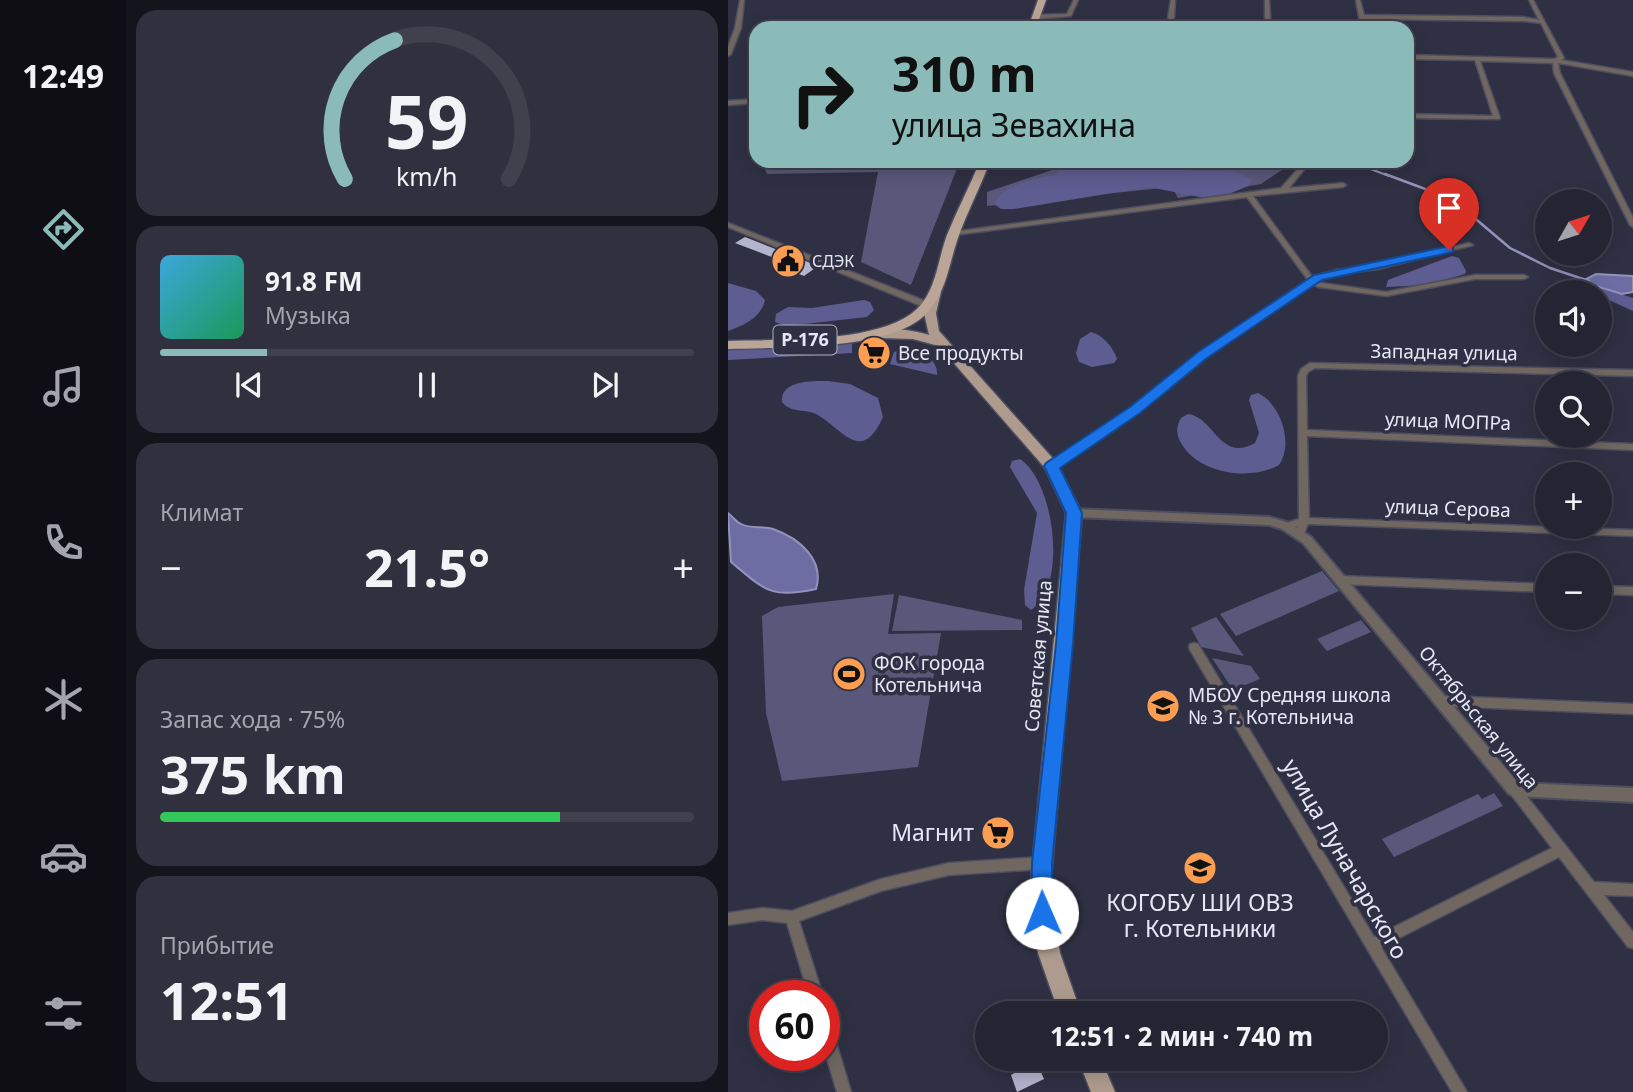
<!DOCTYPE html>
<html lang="ru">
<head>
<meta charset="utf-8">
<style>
  :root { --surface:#242433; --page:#30303f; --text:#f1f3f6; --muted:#a3a4ac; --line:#41414e; --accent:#8bbbb9 }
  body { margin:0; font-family:"Noto Sans",sans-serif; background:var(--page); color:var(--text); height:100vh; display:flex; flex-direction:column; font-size:26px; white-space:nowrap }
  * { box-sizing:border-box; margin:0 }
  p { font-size:23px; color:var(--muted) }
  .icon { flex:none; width:38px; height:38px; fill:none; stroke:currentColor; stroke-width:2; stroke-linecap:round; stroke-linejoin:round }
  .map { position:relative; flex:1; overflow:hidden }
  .drawer { display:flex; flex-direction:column; gap:10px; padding:10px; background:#14141c; width:602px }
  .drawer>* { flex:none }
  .guide { position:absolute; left:21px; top:21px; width:665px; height:147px; border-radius:21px; box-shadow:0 4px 18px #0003,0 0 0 2px var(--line); background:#8bbbb9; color:#111; overflow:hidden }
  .needle { width:46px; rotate:51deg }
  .buttons { position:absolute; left:807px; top:189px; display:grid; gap:14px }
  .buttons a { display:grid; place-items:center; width:77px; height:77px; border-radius:50%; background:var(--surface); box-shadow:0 4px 18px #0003,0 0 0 2px var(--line); font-size:35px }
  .speed { position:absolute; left:21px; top:980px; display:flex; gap:14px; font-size:35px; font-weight:700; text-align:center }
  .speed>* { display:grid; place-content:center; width:91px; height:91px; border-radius:50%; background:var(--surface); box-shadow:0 4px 18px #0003,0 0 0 2px var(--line); line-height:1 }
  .speed .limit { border:10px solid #d22; background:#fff; color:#111 }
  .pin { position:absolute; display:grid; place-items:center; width:60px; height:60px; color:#fff; margin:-72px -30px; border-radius:50% 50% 50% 0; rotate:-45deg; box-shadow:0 0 7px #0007 }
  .pin .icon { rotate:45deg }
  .me { position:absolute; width:77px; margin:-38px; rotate:359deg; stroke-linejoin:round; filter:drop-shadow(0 0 5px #0008) }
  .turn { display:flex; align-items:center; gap:24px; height:147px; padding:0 28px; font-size:32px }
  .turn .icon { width:91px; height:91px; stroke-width:2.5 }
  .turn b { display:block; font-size:49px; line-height:60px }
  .big { font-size:52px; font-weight:700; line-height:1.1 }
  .drawer .card { flex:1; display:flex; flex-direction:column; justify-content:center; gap:10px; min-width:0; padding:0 24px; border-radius:21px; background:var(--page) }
  .drawer .dial { align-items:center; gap:0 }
  .dial svg { height:182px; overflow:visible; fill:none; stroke:var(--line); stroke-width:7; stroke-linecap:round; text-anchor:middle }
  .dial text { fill:var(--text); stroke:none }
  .song { display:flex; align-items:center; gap:21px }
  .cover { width:84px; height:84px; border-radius:10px; background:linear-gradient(135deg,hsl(200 70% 55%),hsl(150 70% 35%)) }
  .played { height:7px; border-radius:4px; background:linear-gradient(90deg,var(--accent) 20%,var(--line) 20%) }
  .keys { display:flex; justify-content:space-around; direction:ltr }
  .heat { display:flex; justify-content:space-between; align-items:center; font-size:38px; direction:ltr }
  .charge { height:10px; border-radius:5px; background:linear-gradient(90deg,#34c759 75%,var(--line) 0) }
  .trip { position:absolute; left:247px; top:1001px; width:413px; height:70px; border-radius:35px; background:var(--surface); box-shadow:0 4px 18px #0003,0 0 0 2px var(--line); font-weight:700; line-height:70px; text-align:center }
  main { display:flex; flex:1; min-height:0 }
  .menu { display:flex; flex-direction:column; width:126px; justify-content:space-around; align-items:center; background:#0e0e14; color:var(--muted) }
  .menu .icon { width:49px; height:49px }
  .menu .on { color:var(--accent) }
  .menu b { font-size:32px; color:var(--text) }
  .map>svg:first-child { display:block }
  .green { fill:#59587b }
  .forest { fill:#5e5d91 }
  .water { fill:#6e6da3; stroke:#9292bb; stroke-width:2 }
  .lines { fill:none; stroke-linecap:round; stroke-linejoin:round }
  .stream-far1 { stroke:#9292bb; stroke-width:2 }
  .stream { stroke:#9292bb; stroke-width:2.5 }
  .building { fill:#b3b4cd }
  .minor-casing { stroke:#4d4d60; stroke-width:3 }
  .tertiary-casing { stroke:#4d4d60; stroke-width:4 }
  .primary-casing { stroke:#4d4d60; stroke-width:3 }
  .trunk-casing { stroke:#4d4d60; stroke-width:3 }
  .minor { fill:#716761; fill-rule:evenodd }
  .tertiary { fill:#716761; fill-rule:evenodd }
  .primary { fill:#ae9b8d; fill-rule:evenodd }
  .trunk { fill:#baa596; fill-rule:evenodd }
  .route { fill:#1a73e8; stroke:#114b97; stroke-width:2 }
  .labels { text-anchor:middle; stroke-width:7; stroke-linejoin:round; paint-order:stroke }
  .far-poi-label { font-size:16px; fill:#e6e7f4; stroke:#303044; text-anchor:start }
  .shield { fill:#303044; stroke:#afb0bf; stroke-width:2 }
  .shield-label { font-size:18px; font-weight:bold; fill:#e6e7f4 }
  .street-label { font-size:19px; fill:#e6e7f4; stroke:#303044 }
  .poi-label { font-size:19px; fill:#e6e7f4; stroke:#303044; text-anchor:start }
  .near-poi-label { font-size:23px; fill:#e6e7f4; stroke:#303044; text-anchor:end }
  .near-street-label { font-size:23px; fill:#e6e7f4; stroke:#303044 }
</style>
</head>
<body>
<main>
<nav class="menu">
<b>12:49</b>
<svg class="icon on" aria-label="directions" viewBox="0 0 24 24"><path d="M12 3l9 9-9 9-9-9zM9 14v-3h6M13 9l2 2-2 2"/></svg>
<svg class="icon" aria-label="music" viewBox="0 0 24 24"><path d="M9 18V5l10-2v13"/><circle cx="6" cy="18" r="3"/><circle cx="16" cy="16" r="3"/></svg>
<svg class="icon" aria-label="phone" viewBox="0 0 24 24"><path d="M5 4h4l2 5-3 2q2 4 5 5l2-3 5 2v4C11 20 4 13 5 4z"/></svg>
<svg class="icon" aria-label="climate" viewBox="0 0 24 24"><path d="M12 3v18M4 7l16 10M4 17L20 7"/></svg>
<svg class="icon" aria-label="car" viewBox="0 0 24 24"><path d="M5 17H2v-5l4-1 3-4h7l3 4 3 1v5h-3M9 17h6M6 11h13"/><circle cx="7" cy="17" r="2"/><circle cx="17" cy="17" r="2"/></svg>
<svg class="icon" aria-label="filters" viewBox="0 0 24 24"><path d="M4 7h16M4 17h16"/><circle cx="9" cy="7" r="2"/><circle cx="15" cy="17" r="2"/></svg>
</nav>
<section class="drawer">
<div class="card dial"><svg viewBox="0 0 100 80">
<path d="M14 69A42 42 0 1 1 86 69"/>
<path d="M14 69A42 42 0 0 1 36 8" stroke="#8bbbb9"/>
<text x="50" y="56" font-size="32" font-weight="700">59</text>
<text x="50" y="72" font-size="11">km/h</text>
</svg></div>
<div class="card">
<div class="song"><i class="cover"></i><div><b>91.8 FM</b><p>Музыка</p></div></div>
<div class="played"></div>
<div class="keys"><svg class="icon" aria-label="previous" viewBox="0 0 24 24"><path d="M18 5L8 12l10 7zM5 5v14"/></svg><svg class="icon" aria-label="pause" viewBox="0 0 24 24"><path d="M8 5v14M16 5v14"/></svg><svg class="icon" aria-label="next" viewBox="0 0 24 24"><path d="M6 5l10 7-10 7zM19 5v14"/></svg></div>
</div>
<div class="card"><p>Климат</p>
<div class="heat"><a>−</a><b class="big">21.5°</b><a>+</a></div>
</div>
<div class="card"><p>Запас хода · 75%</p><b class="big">375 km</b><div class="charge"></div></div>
<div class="card"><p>Прибытие</p><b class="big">12:51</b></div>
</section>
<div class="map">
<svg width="905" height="1092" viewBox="0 0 905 1092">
  <rect width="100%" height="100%" fill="#303044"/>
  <g class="green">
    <path d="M325 19 470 20V28H322Z"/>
    <path d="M34 161H232L183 285 133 262 150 172 39 174Z"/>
    <path d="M327 161H567L533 184 450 198 444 187 259 206V192L324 170Z"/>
    <path d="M594 571 611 591 508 636 492 614Z"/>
    <path d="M166 594 160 634 213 633 190 767 54 781 38 713 34 616 50 607Z"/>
    <path d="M171 595 294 620V630L164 631Z"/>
    <path d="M488 617 516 656 473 647 463 628Z"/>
    <path d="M633 620 643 632 599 651 589 639Z"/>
    <path d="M484 658 523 666 532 679 505 690Z"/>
    <path d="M766 793 775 806 666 857 654 839 750 794 754 799Z"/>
  </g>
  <g class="forest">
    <path d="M337 161H437C454 181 500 161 524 180L520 186 501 194 477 198 421 187 286 209H273L266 204C275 183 311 178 330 174Z"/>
    <path d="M724 256 731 258 738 271 737 274 698 285 658 287 660 280Z"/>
    <path d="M850 281 905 298V311L872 296V292H860L846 286 844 282Z"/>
    <path d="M0 283 28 291 37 300C33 318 16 325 0 331Z"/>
    <path d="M136 300 142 302 146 310 139 317 58 326 47 322 48 314 60 307 84 308Z"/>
    <path d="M363 332C375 335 385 347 389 359L386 363 364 367 351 362 348 353 352 339Z"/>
    <path d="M118 342 124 344V353L0 360V348Z"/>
    <path d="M176 348C191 348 210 358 209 375L162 364 166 352Z"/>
    <path d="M100 381 122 384 150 398 155 417C134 464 116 431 90 415 78 408 63 414 54 402 52 380 85 381 100 381Z"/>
    <path d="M530 393C553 404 566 444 551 465 521 482 470 473 453 443 448 435 448 426 453 418L460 414C486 417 492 463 527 443L531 433 521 400 523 395Z"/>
    <path d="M292 459C327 482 340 587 303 610L297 605 296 590 309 513 282 467 284 461Z"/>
  </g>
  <g class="water">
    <path d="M868 274 905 276V292L894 294 858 283V279Z"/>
    <path d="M0 513C4 516 8 522 13 524 22 529 35 526 45 529 71 538 97 560 88 589 42 599 37 590 3 562Z"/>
  </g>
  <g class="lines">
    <path class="stream-far1" d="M632 165 661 176"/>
    <path class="stream" d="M657 174 724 199 782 248 822 268 861 281"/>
  </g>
  <g class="building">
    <path d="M17 237 90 266 76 276 55 268 62 264 7 243Z"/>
    <path d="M308 1061 316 1079 289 1092 283 1075Z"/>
  </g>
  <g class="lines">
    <defs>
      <g id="minor">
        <path d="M12 0H16L13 28 3 54 0 56V47L7 28Z"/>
        <path d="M346 0H350L343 16 308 19 305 17 308 15 339 14Z"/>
        <path d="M443 0H447L446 18 443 20 440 18Z"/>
        <path d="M537 0H541L543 28H537Z"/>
        <path d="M628 0H632L636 15 795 17 811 20 801 0H805L836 58 833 60 905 72V76L830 63 832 73 905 218V227L902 225 826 73 825 63 752 61 772 118 771 119 679 118V114L765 116 747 60 679 59V55L826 59 830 57 813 23 795 21 637 19 639 28H633Z"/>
        <path d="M28 99V103L0 105V101Z"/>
        <path d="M577 161H583L561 188 615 183 618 185 615 187 525 196 585 278 608 270 650 265 741 243 745 245 650 269 609 274 590 281 593 283 658 292 747 275H796L800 277 796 279H747L658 296 591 287 584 284 478 357 410 412 326 468H320L319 466 320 464 404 408 472 353 580 280 519 197 226 235 223 233 224 232 553 188Z"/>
        <path d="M0 223 202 303 203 305 202 307H196L0 227Z"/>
        <path d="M582 363 905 370V376L587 368 580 372 578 376 579 430 905 444V450L579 436 581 518 905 530V536L580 524 575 536H569L567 534 570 526 558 529 553 526 555 524 571 519 570 376 573 369Z"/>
        <path d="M612 576 819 584V592L612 584 608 583 607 580 608 577Z"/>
        <path d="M872 586 905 587V595L872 594Z"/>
        <path d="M466 643 470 644 646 937 824 848 782 793 780 789 782 785 786 784 790 785 866 882 905 884V896L876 895 905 932V948L900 947 831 857 653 947 739 1092H724L462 650 461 647 462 644Z"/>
        <path d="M715 696 905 704V714L715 706 711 704 710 701 711 698Z"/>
        <path d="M314 857 318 859 320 863 318 867 314 869 221 875 153 891 71 921 95 996H81L59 923 34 920 0 925V913L34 908 64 911 153 879 221 863Z"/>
        <path d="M96 1018 101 1020 103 1025 123 1092H109L96 1049Z"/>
      </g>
      <path id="tertiary" d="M346 509 541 517 562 523 583 537 790 783 905 788V802L786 796 781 794 575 543 554 529 541 525 346 517 340 513Z"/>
      <g id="primary">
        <path d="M207 288 213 292 208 313 211 331 328 462 354 513 322 890 332 953 353 1013H331L310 953 302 890 338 513 317 468 211 346 185 339 154 338 148 334C160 325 187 331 201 335L196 313 201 292Z"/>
        <path d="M350 1059H373L387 1092H363Z"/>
      </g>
      <g id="trunk">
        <path d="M310 0H318L308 28H300Z"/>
        <path d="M252 161H262C253 186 240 210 231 235 221 262 219 293 198 314 162 351 50 347 0 349V341C49 339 152 344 189 309 208 291 210 259 219 235 229 210 242 186 252 161Z"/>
      </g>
    </defs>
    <use href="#minor" class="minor-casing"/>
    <use href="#tertiary" class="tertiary-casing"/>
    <use href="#primary" class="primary-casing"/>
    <use href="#trunk" class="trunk-casing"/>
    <use href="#minor" class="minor"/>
    <use href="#tertiary" class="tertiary"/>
    <use href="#primary" class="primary"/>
    <use href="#trunk" class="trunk"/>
  </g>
  <path class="route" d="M721 246 725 247V252L594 280 479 358 412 413 332 468 354 513 345 644 324 863V913L321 920 314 923 306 920 303 913 304 863 328 644 338 513 316 466 318 463 402 407 470 352 586 275Z"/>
  <defs>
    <symbol id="civic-disc" viewBox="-11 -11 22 22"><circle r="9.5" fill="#fc9e52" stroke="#303044"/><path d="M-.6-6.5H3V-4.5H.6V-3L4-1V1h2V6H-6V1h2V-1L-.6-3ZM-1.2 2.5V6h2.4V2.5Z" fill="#111"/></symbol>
    <symbol id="supermarket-disc" viewBox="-11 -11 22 22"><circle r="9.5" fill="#fc9e52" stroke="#303044"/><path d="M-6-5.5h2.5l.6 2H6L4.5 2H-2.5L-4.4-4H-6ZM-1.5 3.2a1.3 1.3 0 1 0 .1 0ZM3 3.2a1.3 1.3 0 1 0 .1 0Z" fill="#111"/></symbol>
    <symbol id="stadium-disc" viewBox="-11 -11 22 22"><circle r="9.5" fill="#fc9e52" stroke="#303044"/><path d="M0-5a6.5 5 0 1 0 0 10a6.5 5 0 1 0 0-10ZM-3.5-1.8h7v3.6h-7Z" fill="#111"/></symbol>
    <symbol id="school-disc" viewBox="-11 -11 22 22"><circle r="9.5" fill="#fc9e52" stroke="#303044"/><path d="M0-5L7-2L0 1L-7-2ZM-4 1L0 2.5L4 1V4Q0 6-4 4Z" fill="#111"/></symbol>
  </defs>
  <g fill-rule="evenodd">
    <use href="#civic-disc" x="41" y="242" width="38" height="38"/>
    <use href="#supermarket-disc" x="127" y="334" width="38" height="38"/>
    <use href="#stadium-disc" x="102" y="655" width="38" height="38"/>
    <use href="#school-disc" x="416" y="687" width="38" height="38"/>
    <use href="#supermarket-disc" x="251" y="814" width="38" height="38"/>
    <use href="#school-disc" x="453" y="849" width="38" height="38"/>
  </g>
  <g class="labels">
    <g class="far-poi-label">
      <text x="84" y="267">СДЭК</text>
    </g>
    <rect class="shield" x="45.5" y="325.5" width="63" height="29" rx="5"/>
    <g class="shield-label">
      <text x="77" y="346">Р-176</text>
    </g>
    <g class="street-label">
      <text transform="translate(716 352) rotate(1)" y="7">Западная улица</text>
      <text transform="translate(720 421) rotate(2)" y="7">улица МОПРа</text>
      <text transform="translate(720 508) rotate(2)" y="7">улица Серова</text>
      <text transform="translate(310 656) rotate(-85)" y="7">Советская улица</text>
      <text transform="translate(751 717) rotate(51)" y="7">Октябрьская улица</text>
    </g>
    <g class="poi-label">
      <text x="170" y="360">Все продукты</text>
      <text x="146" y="670">ФОК города<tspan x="146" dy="22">Котельнича</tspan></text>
      <text x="460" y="702">МБОУ Средняя школа<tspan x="460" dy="22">№ 3 г. Котельнича</tspan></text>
    </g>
    <g class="near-poi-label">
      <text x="246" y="841">Магнит</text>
      <text x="472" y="911" text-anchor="middle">КОГОБУ ШИ ОВЗ<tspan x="472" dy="26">г. Котельники</tspan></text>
    </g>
    <g class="near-street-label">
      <text transform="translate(617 859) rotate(60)" y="8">улица Луначарского</text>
    </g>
  </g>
</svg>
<div class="buttons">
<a><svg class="needle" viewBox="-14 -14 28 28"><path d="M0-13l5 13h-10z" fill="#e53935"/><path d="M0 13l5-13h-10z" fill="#a3a4ac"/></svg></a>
<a><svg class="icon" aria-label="sound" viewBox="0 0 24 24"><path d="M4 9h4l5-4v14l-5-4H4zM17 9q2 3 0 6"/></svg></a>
<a><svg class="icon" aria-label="search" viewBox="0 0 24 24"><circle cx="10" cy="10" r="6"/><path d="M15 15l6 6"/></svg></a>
<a>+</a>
<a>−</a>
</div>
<div class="speed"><div class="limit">60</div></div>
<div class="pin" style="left:721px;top:250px;background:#d93025"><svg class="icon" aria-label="arrive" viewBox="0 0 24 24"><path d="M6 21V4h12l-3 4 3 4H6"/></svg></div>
<svg class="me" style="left:314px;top:913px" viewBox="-20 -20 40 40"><circle r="19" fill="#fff"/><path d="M0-13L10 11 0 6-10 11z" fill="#1a73e8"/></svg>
<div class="trip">12:51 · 2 мин · 740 m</div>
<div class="guide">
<div class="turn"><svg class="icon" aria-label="right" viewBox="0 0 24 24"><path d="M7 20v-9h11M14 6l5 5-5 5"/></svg><div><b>310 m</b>улица Зевахина</div></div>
</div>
</div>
</main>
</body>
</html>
